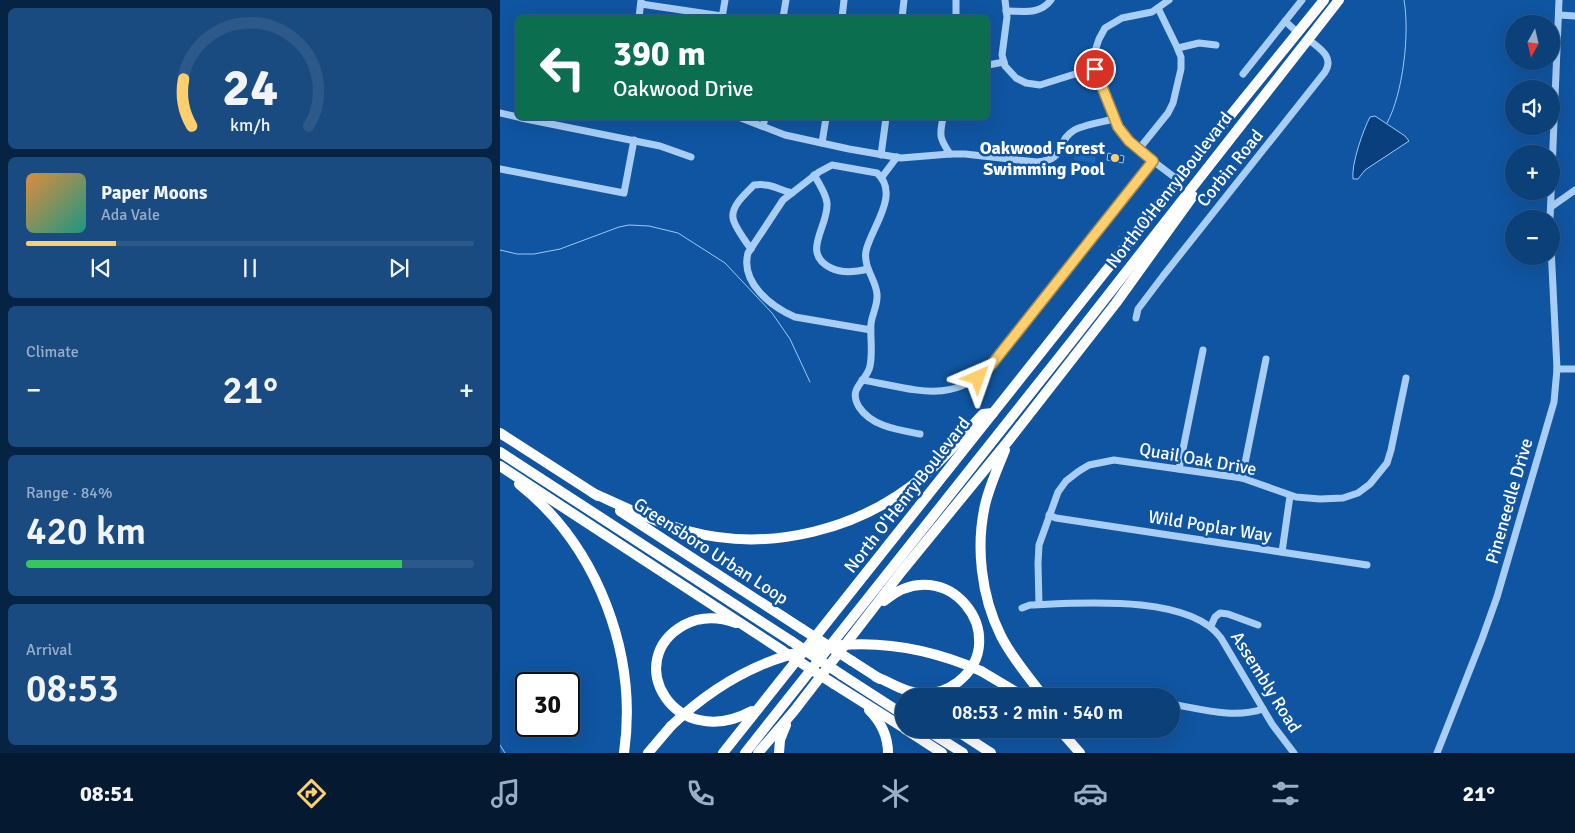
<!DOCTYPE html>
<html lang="en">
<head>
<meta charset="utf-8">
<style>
  :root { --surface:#0c4079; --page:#1a4b80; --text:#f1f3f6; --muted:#9aafc6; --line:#2c598a; --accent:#ffcf6d }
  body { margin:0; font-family:Signika,sans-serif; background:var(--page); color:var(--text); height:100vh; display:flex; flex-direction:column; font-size:19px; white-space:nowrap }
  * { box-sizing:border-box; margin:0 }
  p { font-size:16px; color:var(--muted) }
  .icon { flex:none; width:28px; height:28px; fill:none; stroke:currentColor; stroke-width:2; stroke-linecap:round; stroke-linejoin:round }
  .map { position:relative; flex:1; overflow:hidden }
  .side { display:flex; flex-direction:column; gap:8px; padding:8px; background:#072343; width:500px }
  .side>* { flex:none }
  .hud { position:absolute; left:15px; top:15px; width:475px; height:105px; border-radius:8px; box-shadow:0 5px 20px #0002,0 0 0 1px var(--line); background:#0b6e4f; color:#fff; overflow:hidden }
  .needle { width:32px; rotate:188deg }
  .fabs { position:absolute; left:1005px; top:15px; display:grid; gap:10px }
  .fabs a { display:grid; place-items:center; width:55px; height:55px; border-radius:50%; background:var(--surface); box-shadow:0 5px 20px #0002,0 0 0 1px var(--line); font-size:25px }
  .speed { position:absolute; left:15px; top:672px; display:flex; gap:10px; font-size:25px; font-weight:700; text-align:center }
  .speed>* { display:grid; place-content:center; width:65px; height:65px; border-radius:50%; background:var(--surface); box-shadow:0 5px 20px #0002,0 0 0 1px var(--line); line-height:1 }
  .speed .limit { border:2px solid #111; border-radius:8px; background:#fff; color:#111 }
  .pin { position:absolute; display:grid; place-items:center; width:42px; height:42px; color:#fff; margin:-21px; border:2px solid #fff; border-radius:50%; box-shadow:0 1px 5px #0007 }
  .me { position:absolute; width:55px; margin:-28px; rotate:43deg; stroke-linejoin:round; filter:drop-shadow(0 0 4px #0008) }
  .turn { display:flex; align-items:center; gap:18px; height:105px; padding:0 15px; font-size:22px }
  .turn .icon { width:65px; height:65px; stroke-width:2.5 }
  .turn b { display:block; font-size:35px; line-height:42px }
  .big { font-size:38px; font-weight:600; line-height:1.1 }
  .side .tile { flex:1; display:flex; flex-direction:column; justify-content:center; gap:8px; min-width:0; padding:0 18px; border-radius:8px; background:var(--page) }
  .side .dial { align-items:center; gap:0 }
  .dial svg { height:130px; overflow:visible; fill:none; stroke:var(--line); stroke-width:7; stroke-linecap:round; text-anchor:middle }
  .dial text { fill:var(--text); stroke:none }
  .song { display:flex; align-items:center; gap:15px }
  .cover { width:60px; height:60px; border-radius:8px; background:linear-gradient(135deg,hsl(30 70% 55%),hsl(170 70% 35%)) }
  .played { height:5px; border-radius:2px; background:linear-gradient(90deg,var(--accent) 20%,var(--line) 20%) }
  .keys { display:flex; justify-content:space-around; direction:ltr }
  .heat { display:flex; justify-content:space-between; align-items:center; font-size:28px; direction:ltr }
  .charge { height:8px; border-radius:4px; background:linear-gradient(90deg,#34c759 84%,var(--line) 0) }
  .trip { position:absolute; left:395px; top:688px; width:285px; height:50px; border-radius:25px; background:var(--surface); box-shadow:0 5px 20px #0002,0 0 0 1px var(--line); font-weight:600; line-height:50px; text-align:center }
  .menu { display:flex; height:80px; justify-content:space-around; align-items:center; background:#051a30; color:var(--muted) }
  .menu .icon { width:35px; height:35px }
  .menu .current { color:var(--accent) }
  .menu b { font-size:22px; color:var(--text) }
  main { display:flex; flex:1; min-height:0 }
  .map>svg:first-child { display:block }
  .green { fill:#1867bb }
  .water { fill:#093f7c; stroke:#9ac9f9 }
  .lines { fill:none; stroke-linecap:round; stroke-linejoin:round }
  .stream { stroke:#9ac9f9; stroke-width:1 }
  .minor { stroke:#a8cef6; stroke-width:7 }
  .highway { stroke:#fff; stroke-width:10 }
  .highway-bridge { stroke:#fff; stroke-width:10 }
  .route-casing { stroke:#a68747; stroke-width:12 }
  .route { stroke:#ffcf6d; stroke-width:9 }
  .poi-dot { fill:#ffcf6d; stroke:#1055a1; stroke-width:2 }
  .labels { text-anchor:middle; stroke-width:5; stroke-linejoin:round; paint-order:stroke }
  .poi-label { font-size:18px; font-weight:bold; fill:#fff; stroke:#1055a1; text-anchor:end }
  .street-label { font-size:18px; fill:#fff; stroke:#1055a1 }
</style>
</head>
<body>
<main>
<section class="side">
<div class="tile dial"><svg viewBox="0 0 100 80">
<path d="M14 69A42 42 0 1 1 86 69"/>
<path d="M14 69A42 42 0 0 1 9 40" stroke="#ffcf6d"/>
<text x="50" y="56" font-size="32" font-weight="700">24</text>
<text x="50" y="72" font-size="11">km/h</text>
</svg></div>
<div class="tile">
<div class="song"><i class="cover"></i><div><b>Paper Moons</b><p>Ada Vale</p></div></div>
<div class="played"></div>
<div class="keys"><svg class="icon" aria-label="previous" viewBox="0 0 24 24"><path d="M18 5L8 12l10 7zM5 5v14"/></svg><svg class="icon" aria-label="pause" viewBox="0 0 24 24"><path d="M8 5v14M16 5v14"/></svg><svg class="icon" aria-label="next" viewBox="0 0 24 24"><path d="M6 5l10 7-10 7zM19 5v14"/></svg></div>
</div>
<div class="tile"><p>Climate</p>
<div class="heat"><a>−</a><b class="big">21°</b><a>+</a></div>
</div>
<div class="tile"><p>Range · 84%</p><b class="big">420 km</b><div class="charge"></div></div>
<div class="tile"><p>Arrival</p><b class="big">08:53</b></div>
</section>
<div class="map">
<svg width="1075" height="753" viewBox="0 0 1075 753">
  <rect width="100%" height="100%" fill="#1055a1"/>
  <path class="green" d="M575 149 596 151 595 163 574 160Z"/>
  <g class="water">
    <path d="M875 116 905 136 909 141 865 170 858 179H853C851 165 863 130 870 117Z"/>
    <path d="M608 153 624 156 623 163 607 160Z"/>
  </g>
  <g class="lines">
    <g class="stream">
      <path d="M887 123C903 94 910 33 904 0"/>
      <path d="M0 250 17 254H34L60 249 119 227 129 225 149 226 178 233 225 263 272 313 290 339 310 382"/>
      <path d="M0 745 5 753"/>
    </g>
    <g class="minor">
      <path d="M456 0V18"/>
      <path d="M505 0 507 17 502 55 505 66 516 78 526 83 540 85 575 74 597 75"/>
      <path d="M669 0 652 12 622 18 605 28 599 39 595 51V69L614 119 623 135 653 161 678 180"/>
      <path d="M141 4 222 16"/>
      <path d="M506 11C523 11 540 15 551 0"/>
      <path d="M1059 15 1075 16"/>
      <path d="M139 18 141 0"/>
      <path d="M222 18 225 0"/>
      <path d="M283 18 286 0"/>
      <path d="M342 18 344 0"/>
      <path d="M402 18 404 0"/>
      <path d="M785 21 798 33"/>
      <path d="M678 48 699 43 716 45"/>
      <path d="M488 65 504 62"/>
      <path d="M743 74 802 0"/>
      <path d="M0 113 18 117"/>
      <path d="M21 118 160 146 191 157"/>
      <path d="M241 118 285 135 349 149 401 158 450 154"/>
      <path d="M443 118C439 136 440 139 450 154H465L537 162C567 160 556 141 573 131 581 125 603 122 614 119"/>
      <path d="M263 126 265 118"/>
      <path d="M322 143 326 118"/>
      <path d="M639 149 668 113 673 103 681 69V57L676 45 658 8"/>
      <path d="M381 155 386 118"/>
      <path d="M0 169 124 193 134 140"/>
      <path d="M314 175C319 183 326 194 327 203 329 226 300 253 331 268 343 274 356 272 368 269"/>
      <path d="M382 177 397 157"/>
      <path d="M1051 207 1075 190"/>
      <path d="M1050 219 1059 0"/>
      <path d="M251 249C246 242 234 226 233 218 231 206 246 193 254 185 271 183 276 189 292 193"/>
      <path d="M636 318 638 309 663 276 825 72C835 56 818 48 808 39"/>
      <path d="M371 330 295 317C272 307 240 283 248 253L283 200 319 172 332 165 377 173C401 194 371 228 366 251 363 267 376 280 377 294 378 305 372 314 371 324 370 338 373 351 370 366 367 382 347 387 359 407 372 427 399 430 420 434"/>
      <path d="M1057 369H1075"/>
      <path d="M362 380C412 388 453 407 492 364L653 161"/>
      <path d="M679 469 703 350"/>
      <path d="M742 478 766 359"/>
      <path d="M549 515 556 518 867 565"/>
      <path d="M782 552 790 496"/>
      <path d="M539 604 538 563 539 545 558 492 566 481 579 471 589 465 614 460 742 478 796 497 820 499 843 498 858 493 870 484 887 463 891 450 906 378"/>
      <path d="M522 608 530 605C580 603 689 594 721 638L772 724 794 753"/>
      <path d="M711 626 715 617 720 613 728 614 758 625"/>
      <path d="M671 704C701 709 734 719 763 709"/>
      <path d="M937 753 982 639 997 597 1054 402 1057 369 1051 247"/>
    </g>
    <g class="highway">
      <path d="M0 433 98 496"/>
      <path d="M505 450C498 467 491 483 486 501 475 545 481 596 501 636 512 658 529 677 543 696"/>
      <path d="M0 452 291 641"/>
      <path d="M0 466 283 651"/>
      <path d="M19 484C98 547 138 654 124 753"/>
      <path d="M93 493C124 507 154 522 188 531 269 553 362 530 426 474 447 456 464 434 483 414L493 413"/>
      <path d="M120 511 302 629"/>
      <path d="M236 623C219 617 201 616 184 625 121 660 174 753 252 711"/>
      <path d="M352 661 380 679"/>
      <path d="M481 671 523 696"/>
      <path d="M342 675 404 715"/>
      <path d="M376 677C391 682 403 692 419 693 433 695 447 690 458 682 515 637 446 548 384 601"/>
      <path d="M334 684 404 728"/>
      <path d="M369 710C381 722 388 736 388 753"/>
      <path d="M405 729 442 753"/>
      <path d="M425 729 463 753"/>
      <path d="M454 729 491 753"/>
      <path d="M559 729 580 753"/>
      <path d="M148 753 171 726"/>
      <path d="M223 753 678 180 824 0"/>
      <path d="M245 753 572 341 839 0"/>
      <path d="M258 753 294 711 402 571 509 440 616 303 693 196"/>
      <path d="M279 753 280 740 286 725"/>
    </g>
    <g class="highway-bridge">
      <path d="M302 629 352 661"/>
      <path d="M291 641 342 675"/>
      <path d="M286 653 334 684"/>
      <path d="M171 726C260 641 369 622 481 671"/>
    </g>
  </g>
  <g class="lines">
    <defs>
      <path id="route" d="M478 378 492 364 653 161 629 141 618 127 595 69"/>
    </defs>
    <use href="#route" class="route-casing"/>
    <use href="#route" class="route"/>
  </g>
  <circle class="poi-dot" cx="615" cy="158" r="5"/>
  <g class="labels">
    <g class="poi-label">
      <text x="605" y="154">Oakwood Forest<tspan x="605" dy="21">Swimming Pool</tspan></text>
    </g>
    <g class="street-label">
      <text transform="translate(730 168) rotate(-51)" y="6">Corbin Road</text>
      <text transform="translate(669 190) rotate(-52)" y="6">North O'Henry Boulevard</text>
      <text transform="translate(698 459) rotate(10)" y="6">Quail Oak Drive</text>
      <text transform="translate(407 495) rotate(-52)" y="6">North O'Henry Boulevard</text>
      <text transform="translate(1009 501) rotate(-74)" y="6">Pineneedle Drive</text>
      <text transform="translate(710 526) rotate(9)" y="6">Wild Poplar Way</text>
      <text transform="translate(211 551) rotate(33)" y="6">Greensboro Urban Loop</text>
      <text transform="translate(766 682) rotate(58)" y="6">Assembly Road</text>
    </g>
  </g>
</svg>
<div class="fabs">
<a><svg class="needle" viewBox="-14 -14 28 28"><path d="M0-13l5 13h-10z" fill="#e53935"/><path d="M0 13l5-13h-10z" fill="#9aafc6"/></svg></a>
<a><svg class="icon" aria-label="sound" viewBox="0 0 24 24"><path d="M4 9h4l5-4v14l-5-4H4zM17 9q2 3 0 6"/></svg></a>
<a>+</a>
<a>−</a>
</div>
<div class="speed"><div class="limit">30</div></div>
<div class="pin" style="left:595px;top:69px;background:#d93025"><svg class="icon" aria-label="arrive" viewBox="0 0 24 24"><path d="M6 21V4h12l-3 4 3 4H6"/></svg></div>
<svg class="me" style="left:478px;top:378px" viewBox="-20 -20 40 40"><path d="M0-17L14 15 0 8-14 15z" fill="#ffcf6d" stroke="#fff" stroke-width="4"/></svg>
<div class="trip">08:53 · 2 min · 540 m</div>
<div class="hud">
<div class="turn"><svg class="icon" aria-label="left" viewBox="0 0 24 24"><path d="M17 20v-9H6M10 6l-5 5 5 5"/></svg><div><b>390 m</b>Oakwood Drive</div></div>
</div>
</div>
</main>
<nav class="menu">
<b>08:51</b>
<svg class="icon current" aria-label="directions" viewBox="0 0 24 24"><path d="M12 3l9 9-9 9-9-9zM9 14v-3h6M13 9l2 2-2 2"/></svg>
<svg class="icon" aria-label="music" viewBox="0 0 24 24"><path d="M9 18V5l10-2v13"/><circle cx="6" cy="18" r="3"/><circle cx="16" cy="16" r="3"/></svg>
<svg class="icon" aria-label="phone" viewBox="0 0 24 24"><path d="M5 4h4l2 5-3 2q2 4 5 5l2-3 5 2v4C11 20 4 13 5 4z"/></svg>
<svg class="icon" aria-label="climate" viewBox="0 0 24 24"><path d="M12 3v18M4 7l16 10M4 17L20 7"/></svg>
<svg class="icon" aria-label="car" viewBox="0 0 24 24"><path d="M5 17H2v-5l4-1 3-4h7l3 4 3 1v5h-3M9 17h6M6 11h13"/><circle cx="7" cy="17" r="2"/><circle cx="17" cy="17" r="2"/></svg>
<svg class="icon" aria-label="filters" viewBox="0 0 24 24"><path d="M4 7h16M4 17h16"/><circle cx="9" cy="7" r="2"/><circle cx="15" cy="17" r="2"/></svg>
<b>21°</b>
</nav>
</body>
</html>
